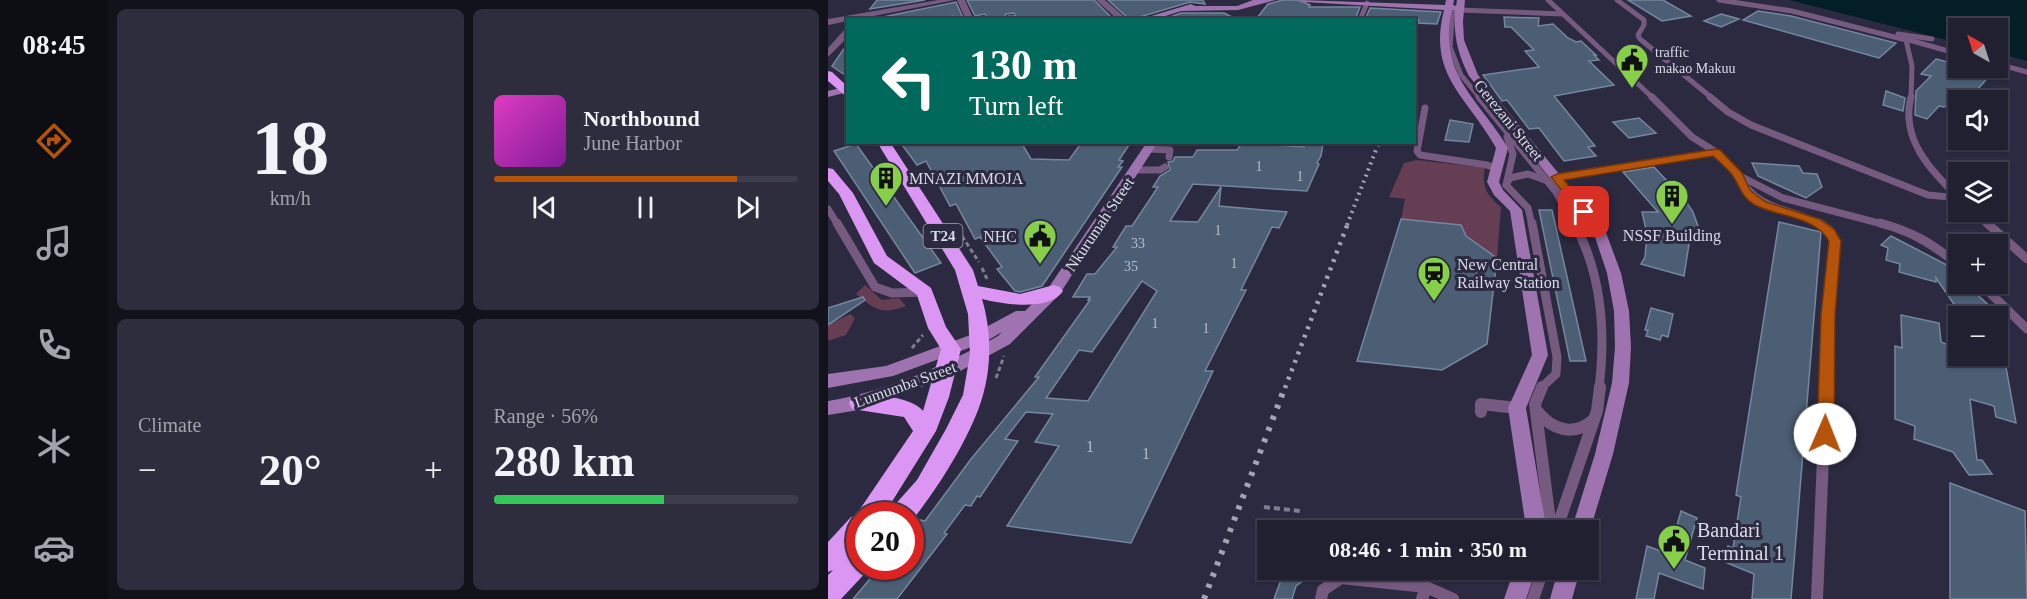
<!DOCTYPE html>
<html lang="en">
<head>
<meta charset="utf-8">
<style>
  :root { --surface:#202031; --page:#2d2d3d; --text:#f1f3f6; --muted:#a2a3ab; --line:#3d3e4d; --accent:#b45309 }
  body { margin:0; font-family:"Times New Roman",serif; background:var(--page); color:var(--text); height:100vh; display:flex; flex-direction:column; font-size:22px; white-space:nowrap }
  * { box-sizing:border-box; margin:0 }
  p { font-size:20px; color:var(--muted) }
  .icon { flex:none; width:33px; height:33px; fill:none; stroke:currentColor; stroke-width:2; stroke-linecap:round; stroke-linejoin:round }
  .map { position:relative; flex:1; overflow:hidden }
  .drawer { display:flex; flex-direction:column; gap:9px; padding:9px; background:#12121b; width:720px }
  .drawer>* { flex:none }
  .guide { position:absolute; left:18px; top:18px; width:570px; height:126px; border-radius:0px; box-shadow:0 2px 4px #0004,0 0 0 2px var(--line); background:#00695c; color:#fff; overflow:hidden }
  .needle { width:39px; rotate:321deg }
  .tools { position:absolute; left:1120px; top:18px; display:grid; gap:12px }
  .tools a { display:grid; place-items:center; width:60px; height:60px; border-radius:0px; background:var(--surface); box-shadow:0 2px 4px #0004,0 0 0 2px var(--line); font-size:30px }
  .speed { position:absolute; left:18px; top:502px; display:flex; gap:12px; font-size:30px; font-weight:700; text-align:center }
  .speed>* { display:grid; place-content:center; width:78px; height:78px; border-radius:50%; background:var(--surface); box-shadow:0 2px 4px #0004,0 0 0 2px var(--line); line-height:1 }
  .speed .limit { border:9px solid #d22; background:#fff; color:#111 }
  .pin { position:absolute; display:grid; place-items:center; width:51px; height:51px; color:#fff; margin:-26px; border-radius:12px; box-shadow:0 3px 9px #0006 }
  .me { position:absolute; width:66px; margin:-33px; rotate:1deg; stroke-linejoin:round; filter:drop-shadow(0 0 4px #0008) }
  .turn { display:flex; align-items:center; gap:21px; height:126px; padding:0 24px; font-size:27px }
  .turn .icon { width:78px; height:78px; stroke-width:2.5 }
  .turn b { display:block; font-size:42px; line-height:51px }
  .big { font-size:45px; font-weight:600; line-height:1.1 }
  .drawer .widget { flex:1; display:flex; flex-direction:column; justify-content:center; gap:9px; min-width:0; padding:0 21px; border-radius:9px; background:var(--page) }
  .drawer .dial { align-items:center; gap:0 }
  .dial b { font-size:78px; line-height:1 }
  .song { display:flex; align-items:center; gap:18px }
  .cover { width:72px; height:72px; border-radius:9px; background:linear-gradient(135deg,hsl(310 70% 55%),hsl(290 70% 35%)) }
  .played { height:6px; border-radius:3px; background:linear-gradient(90deg,var(--accent) 80%,var(--line) 80%) }
  .keys { display:flex; justify-content:space-around; direction:ltr }
  .heat { display:flex; justify-content:space-between; align-items:center; font-size:33px; direction:ltr }
  .charge { height:9px; border-radius:4px; background:linear-gradient(90deg,#34c759 56%,var(--line) 0) }
  .drawer .tiles { flex:1; display:grid; gap:9px; grid-template-columns:repeat(2,1fr) }
  .trip { position:absolute; left:429px; top:520px; width:342px; height:60px; border-radius:0px; background:var(--surface); box-shadow:0 2px 4px #0004,0 0 0 2px var(--line); font-weight:600; line-height:60px; text-align:center }
  main { display:flex; flex:1; min-height:0 }
  .tabs { display:flex; flex-direction:column; width:108px; justify-content:space-around; align-items:center; background:#0d0d14; color:var(--muted) }
  .tabs .icon { width:42px; height:42px }
  .tabs .current { color:var(--accent) }
  .tabs b { font-size:27px; color:var(--text) }
  .map>svg:first-child { display:block }
  .green { fill:#653e53 }
  .water { fill:#041e27 }
  .building { fill:#4c5e74; stroke:#74879f; stroke-width:1.5; fill-rule:evenodd }
  .lines { fill:none; stroke-linecap:round; stroke-linejoin:round }
  .path-far1 { stroke:#7f7f92; stroke-width:3; stroke-dasharray:4.5 3; stroke-linecap:butt }
  .path { stroke:#7f7f92; stroke-width:4; stroke-dasharray:6 4; stroke-linecap:butt }
  .lane-far3 { stroke:#765a80; stroke-width:5 }
  .lane-far2 { stroke:#765a80; stroke-width:7 }
  .lane-far1 { stroke:#765a80; stroke-width:9 }
  .lane { stroke:#765a80; stroke-width:12 }
  .street { fill:#765a80; fill-rule:evenodd }
  .secondary { fill:#9f73af; fill-rule:evenodd }
  .highway { fill:#db96f4; fill-rule:evenodd }
  .rail-far3 { stroke:#a4a4b5; stroke-width:3; stroke-dasharray:1.5 4; stroke-linecap:butt }
  .rail-far2 { stroke:#a4a4b5; stroke-width:4; stroke-dasharray:2 4.5; stroke-linecap:butt }
  .rail-far1 { stroke:#a4a4b5; stroke-width:4.5; stroke-dasharray:3 6; stroke-linecap:butt }
  .rail { stroke:#a4a4b5; stroke-width:6; stroke-dasharray:4 8; stroke-linecap:butt }
  .route { fill:#b45309; stroke:#753606; stroke-width:1.5 }
  .labels { text-anchor:middle; stroke-width:6; stroke-linejoin:round; paint-order:stroke }
  .far-poi-label { font-size:14px; fill:#dbdbea; stroke:#2b2a41; text-anchor:start }
  .number-label { font-size:14px; fill:#b7bccc }
  .shield { fill:#2b2a41; stroke:#a6a6b7; stroke-width:1.5 }
  .shield-label { font-size:15px; font-weight:bold; fill:#dbdbea }
  .street-label { font-size:16px; fill:#dbdbea; stroke:#2b2a41 }
  .poi-label { font-size:16px; fill:#dbdbea; stroke:#2b2a41; text-anchor:start }
  .near-number-label { font-size:16px; fill:#b7bccc }
  .near-poi-label { font-size:20px; fill:#dbdbea; stroke:#2b2a41; text-anchor:start }
</style>
</head>
<body>
<main>
<nav class="tabs">
<b>08:45</b>
<svg class="icon current" aria-label="directions" viewBox="0 0 24 24"><path d="M12 3l9 9-9 9-9-9zM9 14v-3h6M13 9l2 2-2 2"/></svg>
<svg class="icon" aria-label="music" viewBox="0 0 24 24"><path d="M9 18V5l10-2v13"/><circle cx="6" cy="18" r="3"/><circle cx="16" cy="16" r="3"/></svg>
<svg class="icon" aria-label="phone" viewBox="0 0 24 24"><path d="M5 4h4l2 5-3 2q2 4 5 5l2-3 5 2v4C11 20 4 13 5 4z"/></svg>
<svg class="icon" aria-label="climate" viewBox="0 0 24 24"><path d="M12 3v18M4 7l16 10M4 17L20 7"/></svg>
<svg class="icon" aria-label="car" viewBox="0 0 24 24"><path d="M5 17H2v-5l4-1 3-4h7l3 4 3 1v5h-3M9 17h6M6 11h13"/><circle cx="7" cy="17" r="2"/><circle cx="17" cy="17" r="2"/></svg>
</nav>
<section class="drawer">
<div class="tiles">
<div class="widget dial"><b>18</b><p>km/h</p></div>
<div class="widget">
<div class="song"><i class="cover"></i><div><b>Northbound</b><p>June Harbor</p></div></div>
<div class="played"></div>
<div class="keys"><svg class="icon" aria-label="previous" viewBox="0 0 24 24"><path d="M18 5L8 12l10 7zM5 5v14"/></svg><svg class="icon" aria-label="pause" viewBox="0 0 24 24"><path d="M8 5v14M16 5v14"/></svg><svg class="icon" aria-label="next" viewBox="0 0 24 24"><path d="M6 5l10 7-10 7zM19 5v14"/></svg></div>
</div>
<div class="widget"><p>Climate</p>
<div class="heat"><a>−</a><b class="big">20°</b><a>+</a></div>
</div>
<div class="widget"><p>Range · 56%</p><b class="big">280 km</b><div class="charge"></div></div>
</div>
</section>
<div class="map">
<svg width="1199" height="599" viewBox="0 0 1199 599">
  <rect width="100%" height="100%" fill="#2b2a41"/>
  <g class="green">
    <path d="M589 160 657 168C653 187 659 195 673 207L669 258 638 236 573 220 577 199 561 197 576 163Z"/>
    <path d="M37 285 54 300 71 298 78 306C53 315 48 310 28 294Z"/>
    <path d="M22 314 27 318 18 335 0 341V325Z"/>
  </g>
  <path class="water" d="M961 0H1199V61L1170 53V28H1131V43Z"/>
  <g class="building">
    <path d="M49 0H97L42 9Z"/>
    <path d="M139 0H266L286 20H189L186 13 178 14 175 20H160L157 14 147 16Z"/>
    <path d="M280 0H375L377 4 362 2 302 20Z"/>
    <path d="M455 0H470L482 5 481 7H532L527 20 428 19 440 4Z"/>
    <path d="M800 0H835L863 16 834 21Z"/>
    <path d="M128 2 135 18 128 19 125 16 109 20H40Z"/>
    <path d="M542 8 613 12 609 24 589 23 591 20H537Z"/>
    <path d="M930 11 963 16 1068 43 1051 58 915 20Z"/>
    <path d="M353 13H396L410 20H334Z"/>
    <path d="M893 14 911 19 893 27 876 21Z"/>
    <path d="M676 17 711 18 710 26 725 24 740 38 748 42 753 41 768 55H766L771 60 761 61 786 85 726 96 767 146 760 147 768 156 736 161 711 128 701 129 679 100 674 101 655 75 711 67 697 51 706 50 683 27H677Z"/>
    <path d="M20 43V77L4 66Z"/>
    <path d="M1108 59 1131 65V68L1163 74 1143 97 1135 94 1116 107 1111 106 1099 119 1087 115 1088 91 1103 76 1093 74Z"/>
    <path d="M1058 91 1077 98 1075 111 1055 105Z"/>
    <path d="M811 118 828 133 801 138 785 122Z"/>
    <path d="M622 120 645 124 641 142 617 140Z"/>
    <path d="M72 142H193L203 159 241 160 254 142H303L291 160 295 161 290 167H294L214 286 192 292 187 291 169 269 174 267 152 237 147 239 128 204 122 206 98 161 89 165Z"/>
    <path d="M414 143 476 147 477 144H495L493 156 489 163 491 164 479 191 365 184 342 221 370 222 393 187 391 206 459 212 451 228 444 227 413 290H418L377 371H385L303 543 179 526 231 446 207 442 225 414 198 412 177 439 190 441 152 497 149 496 143 506 137 505 116 533 119 534 69 599H25L52 567H82V525L88 519 97 521 143 459 211 377H207L262 300H260L262 297H245L259 274H267L289 247H285L298 226H304L330 187H325L332 176 342 170 340 162 345 161 347 157H365L369 150H409ZM314 281 329 291 260 401 218 398 251 350 264 352Z"/>
    <path d="M28 144 113 263 87 273 6 151Z"/>
    <path d="M924 163 971 166 975 173 989 174 994 187 978 198 930 176Z"/>
    <path d="M826 167 857 200 865 212 871 229 858 228 861 244 856 276 813 264 817 257 819 234 814 212H830L795 172Z"/>
    <path d="M711 210H724L758 361H742Z"/>
    <path d="M573 219 633 225 638 236 669 258 659 344 614 370 529 361Z"/>
    <path d="M951 222 993 232 963 599H924L926 574 897 562 900 546 905 548 913 497 908 495Z"/>
    <path d="M1063 236 1117 264 1131 277V284H1138L1172 316H1134L1108 278V282L1071 272 1072 264 1058 260 1060 248 1053 245Z"/>
    <path d="M35 297 37 300 0 325V308Z"/>
    <path d="M823 308 845 314 840 337 834 335 832 340 818 336 820 330H817Z"/>
    <path d="M1073 315 1111 323 1113 342 1130 349 1131 356H1135L1136 359 1159 365V356H1176L1188 423 1168 417 1166 406 1142 399 1149 460H1154L1164 474 1141 475 1125 452 1086 439 1087 426 1067 419V346L1074 348Z"/>
    <path d="M1122 483 1197 511 1199 599H1122Z"/>
    <path d="M853 511 869 518 857 560 877 568 875 589 831 573 826 599H808L819 546 841 554Z"/>
    <path d="M463 570H490L468 586 464 599H446L454 577Z"/>
  </g>
  <g class="lines">
    <g class="path-far1">
      <path d="M130 230 151 262"/>
      <path d="M154 268 160 281"/>
      <path d="M84 348 95 335"/>
      <path d="M168 378 176 356"/>
    </g>
    <g class="path">
      <path d="M436 507 472 511"/>
      <path d="M430 525 466 530"/>
    </g>
    <g class="lane-far3">
      <path d="M720 0 825 98"/>
      <path d="M789 0 816 20V25L810 35 812 39 884 98"/>
      <path d="M891 0 964 11 1078 40 1084 66 1083 98"/>
      <path d="M625 8 622 47 633 75 652 98"/>
      <path d="M631 10 735 14"/>
      <path d="M532 20 539 3"/>
      <path d="M1070 34 1104 39"/>
      <path d="M1081 40 1131 54"/>
      <path d="M1170 64 1199 72"/>
    </g>
    <g class="lane-far2">
      <path d="M651 97 728 192 746 225"/>
      <path d="M824 97 864 137 888 152 910 175 955 198 1058 225"/>
      <path d="M882 97 900 112 923 125 1100 195 1131 198"/>
      <path d="M1083 97C1072 139 1103 171 1131 198"/>
      <path d="M597 108 589 151 592 155 659 165 669 169"/>
      <path d="M679 137 685 154 678 185 700 208 704 225"/>
      <path d="M321 149 342 150 341 157"/>
      <path d="M307 170H332L337 167"/>
      <path d="M910 175C931 213 961 206 993 225"/>
      <path d="M729 177 888 152"/>
      <path d="M678 185 682 178 700 174 717 180"/>
      <path d="M0 209 10 225"/>
      <path d="M1146 212 1160 225"/>
    </g>
    <g class="lane-far1">
      <path d="M9 223 47 287 64 293 96 292"/>
      <path d="M704 223 729 357 728 374 713 388"/>
      <path d="M746 223C774 274 778 331 771 388"/>
      <path d="M991 223 1001 230 1007 245 1001 292 998 388"/>
      <path d="M1052 223C1086 232 1104 244 1131 265"/>
      <path d="M1159 223 1199 259"/>
      <path d="M1153 284 1199 329"/>
    </g>
    <g class="lane">
      <path d="M714 387 707 404 722 521 721 531"/>
      <path d="M709 411C724 430 746 437 765 420"/>
      <path d="M653 412V404L689 408"/>
      <path d="M728 531 769 411 772 387"/>
      <path d="M493 599 495 590 513 578 598 587"/>
      <path d="M594 599 598 587 625 599"/>
      <path d="M705 599 715 570"/>
      <path d="M989 599 998 387"/>
    </g>
    <g class="street">
      <path d="M110 0H127L0 25V19Z"/>
      <path d="M129 0H137L146 20H138Z"/>
      <path d="M268 0H277L300 20H290Z"/>
      <path d="M180 15H186L187 17 186 20H177Z"/>
      <path d="M17 29H20V37L0 57V48Z"/>
    </g>
    <g class="secondary">
      <path d="M425 0H448L410 10 353 11 325 20H310L363 4 367 6H409Z"/>
      <path d="M472 0 617 5 618 0H626L625 5 628 6 629 0H637L635 21 636 40 650 75 777 230 793 273 801 311 803 347 801 383 785 454 760 537V531H743L767 454 784 383 787 347 786 311 779 273 766 234 641 76C630 55 625 34 627 10H624C609 74 651 99 680 148L671 182 675 190 694 210 720 355 698 408 717 521 716 531H696L697 521 680 408 704 355 682 211 666 195 659 182 668 148C640 97 599 76 616 10L476 2Z"/>
      <path d="M20 86V92L0 97V91Z"/>
      <path d="M319 142H330L231 295 182 344 123 376 31 410 0 415V401C61 391 116 365 170 336L174 332 157 342 65 376 0 388V374L58 366 145 334 188 311H197L221 287Z"/>
      <path d="M686 570H708L698 599H676Z"/>
      <path d="M730 570H752L744 599H722Z"/>
    </g>
    <g class="highway">
      <path d="M0 71 4 72 20 87V98L0 81Z"/>
      <path d="M49 142H62L145 270 150 286 192 294 226 285 232 287 235 291C222 312 173 304 154 299 163 329 164 364 155 395 144 435 109 490 82 523V516H61L64 508 89 480 118 429 135 395 142 354 140 314 127 270Z"/>
      <path d="M0 168 5 169 25 193 59 256 103 288 118 327 133 349 121 397 108 431 55 516H32V543L21 555 32 550V567H43L13 599H0V575L5 570 0 572V542L23 517 28 515 85 431 76 417 24 409 21 403 24 397C40 392 84 397 95 411L113 349 100 328 89 295 46 263 11 194 0 181Z"/>
    </g>
    <path class="rail-far3" d="M586 49 590 39"/>
    <path class="rail-far2" d="M519 225 551 142"/>
    <path class="rail-far1" d="M457 388 520 223"/>
    <path class="rail" d="M376 599 457 387"/>
  </g>
  <path class="route" d="M888 149 892 150 914 173 922 190 928 195 938 202 991 219 1006 229 1013 241 1007 315 1006 434 1003 439 997 441 991 439 989 434 993 315 1001 241C987 216 950 217 927 205 913 197 913 188 905 176 900 169 892 162 885 156L736 180 762 212 756 215 752 214 723 177 729 174Z"/>
  <defs>
    <symbol id="civic-pin" viewBox="-11 -11 22 30"><path d="M0 17L-7.5 6A9.5 9.5 0 1 1 7.5 6Z" fill="#88cf49" stroke="#2b2a41"/><path d="M-.6-6.5H3V-4.5H.6V-3L4-1V1h2V6H-6V1h2V-1L-.6-3ZM-1.2 2.5V6h2.4V2.5Z" fill="#111"/></symbol>
    <symbol id="building-pin" viewBox="-11 -11 22 30"><path d="M0 17L-7.5 6A9.5 9.5 0 1 1 7.5 6Z" fill="#88cf49" stroke="#2b2a41"/><path d="M-4-6H4V6H1V3H-1V6H-4ZM-2.5-4.3h1.7v1.8h-1.7ZM.8-4.3h1.7v1.8H.8ZM-2.5-1h1.7V.8h-1.7ZM.8-1h1.7V.8H.8Z" fill="#111"/></symbol>
    <symbol id="station-pin" viewBox="-11 -11 22 30"><path d="M0 17L-7.5 6A9.5 9.5 0 1 1 7.5 6Z" fill="#88cf49" stroke="#2b2a41"/><path d="M-3-6H3Q5-6 5-4V2Q5 4 3 4L4.5 6H3L1.5 4h-3L-3 6H-4.5L-3 4Q-5 4-5 2V-4Q-5-6-3-6ZM-3.5-4v3h7v-3ZM-3.5 1v1.5H-2V1ZM2 1v1.5H3.5V1Z" fill="#111"/></symbol>
  </defs>
  <g fill-rule="evenodd">
    <use href="#civic-pin" x="785" y="41" width="38" height="52"/>
    <use href="#building-pin" x="39" y="159" width="38" height="52"/>
    <use href="#building-pin" x="825" y="177" width="38" height="52"/>
    <use href="#civic-pin" x="193" y="217" width="38" height="52"/>
    <use href="#station-pin" x="587" y="254" width="38" height="52"/>
    <use href="#civic-pin" x="827" y="522" width="38" height="52"/>
  </g>
  <g class="labels">
    <g class="far-poi-label">
      <text x="827" y="57">traffic<tspan x="827" dy="16">makao Makuu</tspan></text>
    </g>
    <g class="number-label">
      <text x="431" y="171">1</text>
      <text x="472" y="181">1</text>
      <text x="390" y="235">1</text>
      <text x="310" y="248">33</text>
      <text x="406" y="268">1</text>
      <text x="303" y="271">35</text>
      <text x="327" y="328">1</text>
      <text x="378" y="333">1</text>
    </g>
    <rect class="shield" x="95.5" y="224" width="39" height="24" rx="4.5"/>
    <g class="shield-label">
      <text x="115" y="241">T24</text>
    </g>
    <g class="street-label">
      <text transform="translate(681 120) rotate(51)" y="6">Gerezani Street</text>
      <text transform="translate(271 224) rotate(-56)" y="6">Nkurumah Street</text>
      <text transform="translate(77 384) rotate(-20)" y="6">Lumumba Street</text>
    </g>
    <g class="poi-label">
      <text x="81" y="184">MNAZI MMOJA</text>
      <text x="844" y="241" text-anchor="middle">NSSF Building</text>
      <text x="189" y="242" text-anchor="end">NHC</text>
      <text x="629" y="270">New Central<tspan x="629" dy="18">Railway Station</tspan></text>
    </g>
    <g class="near-number-label">
      <text x="262" y="452">1</text>
      <text x="318" y="459">1</text>
    </g>
    <g class="near-poi-label">
      <text x="869" y="537">Bandari<tspan x="869" dy="23">Terminal 1</tspan></text>
    </g>
  </g>
</svg>
<div class="tools">
<a><svg class="needle" viewBox="-14 -14 28 28"><path d="M0-13l5 13h-10z" fill="#e53935"/><path d="M0 13l5-13h-10z" fill="#a2a3ab"/></svg></a>
<a><svg class="icon" aria-label="sound" viewBox="0 0 24 24"><path d="M4 9h4l5-4v14l-5-4H4zM17 9q2 3 0 6"/></svg></a>
<a><svg class="icon" aria-label="layers" viewBox="0 0 24 24"><path d="M12 4l9 5-9 5-9-5zM3 14l9 5 9-5"/></svg></a>
<a>+</a>
<a>−</a>
</div>
<div class="speed"><div class="limit">20</div></div>
<div class="pin" style="left:756px;top:212px;background:#d93025"><svg class="icon" aria-label="arrive" viewBox="0 0 24 24"><path d="M6 21V4h12l-3 4 3 4H6"/></svg></div>
<svg class="me" style="left:997px;top:434px" viewBox="-20 -20 40 40"><circle r="19" fill="#fff"/><path d="M0-13L10 11 0 6-10 11z" fill="#b45309"/></svg>
<div class="trip">08:46 · 1 min · 350 m</div>
<div class="guide">
<div class="turn"><svg class="icon" aria-label="left" viewBox="0 0 24 24"><path d="M17 20v-9H6M10 6l-5 5 5 5"/></svg><div><b>130 m</b>Turn left</div></div>
</div>
</div>
</main>
</body>
</html>
